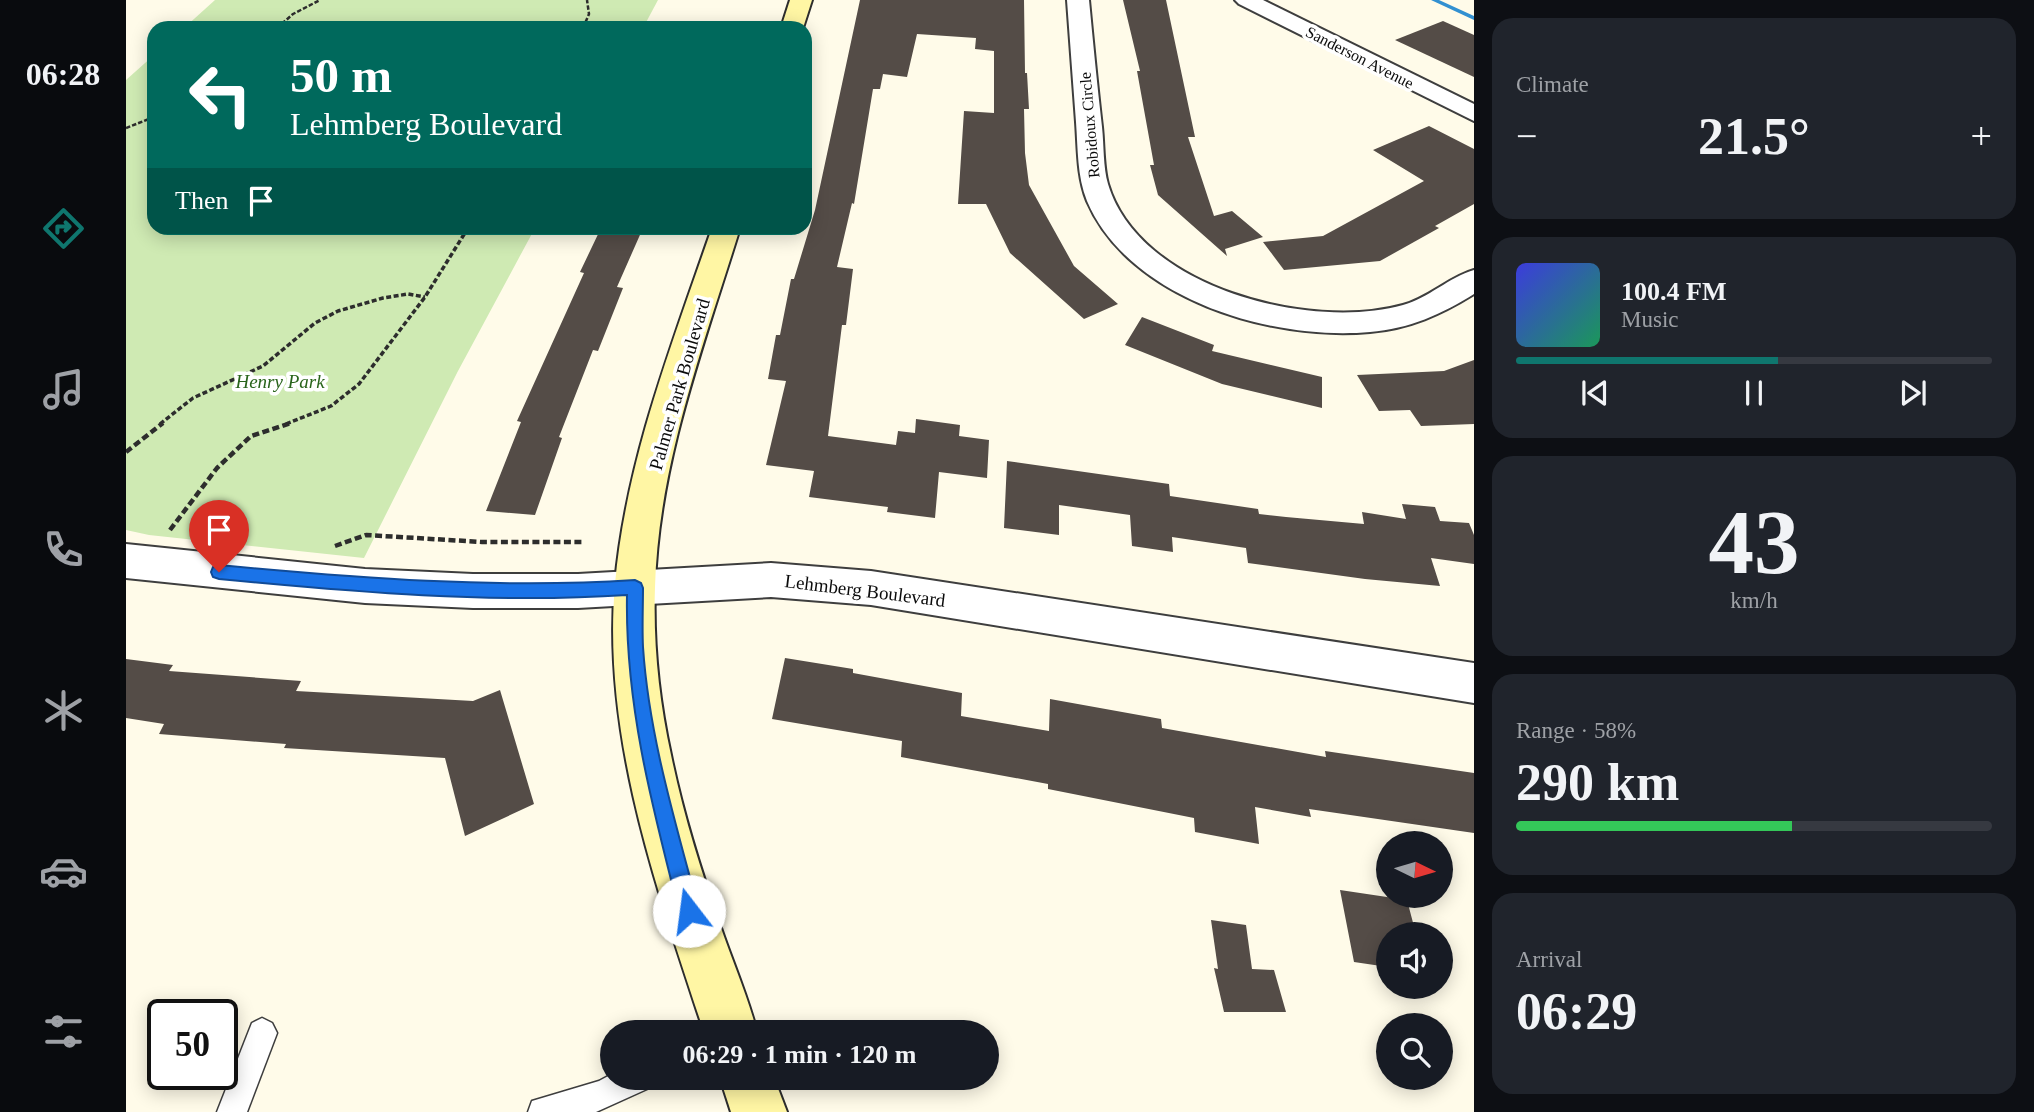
<!DOCTYPE html>
<html lang="en">
<head>
<meta charset="utf-8">
<style>
  :root { --surface:#171b24; --page:#20242c; --text:#f1f3f6; --muted:#9ea1a6; --line:#363941; --accent:#0f766e }
  body { margin:0; font-family:"Times New Roman",serif; background:var(--page); color:var(--text); height:100vh; display:flex; flex-direction:column; font-size:26px; white-space:nowrap }
  * { box-sizing:border-box; margin:0 }
  p { font-size:23px; color:var(--muted) }
  .icon { flex:none; width:38px; height:38px; fill:none; stroke:currentColor; stroke-width:2; stroke-linecap:round; stroke-linejoin:round }
  .map { position:relative; flex:1; overflow:hidden }
  .sheet { display:flex; flex-direction:column; gap:18px; padding:18px; background:#0d0f14; width:560px }
  .sheet>* { flex:none }
  .guide { position:absolute; left:21px; top:21px; width:665px; height:214px; border-radius:21px; box-shadow:0 4px 18px #0003; background:#00695c; color:#fff; overflow:hidden }
  .needle { width:46px; rotate:95deg }
  .tools { position:absolute; left:1250px; top:831px; display:grid; gap:14px }
  .tools a { display:grid; place-items:center; width:77px; height:77px; border-radius:50%; background:var(--surface); box-shadow:0 4px 18px #0003; font-size:35px }
  .speed { position:absolute; left:21px; top:999px; display:flex; gap:14px; font-size:35px; font-weight:700; text-align:center }
  .speed>* { display:grid; place-content:center; width:91px; height:91px; border-radius:50%; background:var(--surface); box-shadow:0 4px 18px #0003; line-height:1 }
  .speed .limit { border:4px solid #111; border-radius:10px; background:#fff; color:#111 }
  .pin { position:absolute; display:grid; place-items:center; width:60px; height:60px; color:#fff; margin:-72px -30px; border-radius:50% 50% 50% 0; rotate:-45deg; box-shadow:0 0 7px #0007 }
  .pin .icon { rotate:45deg }
  .me { position:absolute; width:77px; margin:-38px; rotate:345deg; stroke-linejoin:round; filter:drop-shadow(0 0 5px #0008) }
  .turn { display:flex; align-items:center; gap:24px; height:147px; padding:0 28px; font-size:32px }
  .turn .icon { width:91px; height:91px; stroke-width:2.5 }
  .turn b { display:block; font-size:49px; line-height:60px }
  .then { display:flex; align-items:center; height:66px; padding:0 28px; background:#0003; gap:14px; font-size:26px }
  .big { font-size:52px; font-weight:700; line-height:1.1 }
  .sheet .tile { flex:1; display:flex; flex-direction:column; justify-content:center; gap:10px; min-width:0; padding:0 24px; border-radius:21px; background:var(--page) }
  .sheet .dial { align-items:center; gap:0 }
  .dial b { font-size:91px; line-height:1 }
  .song { display:flex; align-items:center; gap:21px }
  .cover { width:84px; height:84px; border-radius:10px; background:linear-gradient(135deg,hsl(240 70% 55%),hsl(150 70% 35%)) }
  .played { height:7px; border-radius:4px; background:linear-gradient(90deg,var(--accent) 55%,var(--line) 55%) }
  .keys { display:flex; justify-content:space-around; direction:ltr }
  .heat { display:flex; justify-content:space-between; align-items:center; font-size:38px; direction:ltr }
  .charge { height:10px; border-radius:5px; background:linear-gradient(90deg,#34c759 58%,var(--line) 0) }
  .trip { position:absolute; left:474px; top:1020px; width:399px; height:70px; border-radius:35px; background:var(--surface); box-shadow:0 4px 18px #0003; font-weight:700; line-height:70px; text-align:center }
  main { display:flex; flex:1; min-height:0 }
  .menu { display:flex; flex-direction:column; width:126px; justify-content:space-around; align-items:center; background:#090b0e; color:var(--muted) }
  .menu .icon { width:49px; height:49px }
  .menu .on { color:var(--accent) }
  .menu b { font-size:32px; color:var(--text) }
  .map>svg:first-child { display:block }
  .green { fill:#cfeab3 }
  .lines { fill:none; stroke-linecap:round; stroke-linejoin:round }
  .stream { fill:#3290d1; fill-rule:evenodd }
  .building { fill:#544c47 }
  .service-casing { stroke:#3e3e3e; stroke-width:3 }
  .minor-casing { stroke:#3e3e3e; stroke-width:4 }
  .secondary-casing { stroke:#2d2d2d; stroke-width:4 }
  .path-far2 { stroke:#2d2d2d; stroke-width:2.5; stroke-dasharray:4.5 2; stroke-linecap:butt }
  .path-far1 { stroke:#2d2d2d; stroke-width:3.5; stroke-dasharray:5 2.5; stroke-linecap:butt }
  .path { stroke:#2d2d2d; stroke-width:4.5; stroke-dasharray:7 3.5; stroke-linecap:butt }
  .service { fill:#fff; fill-rule:evenodd }
  .minor { fill:#fff; fill-rule:evenodd }
  .secondary { fill:#fff6a4; fill-rule:evenodd }
  .route { fill:#1a73e8; stroke:#114b97; stroke-width:2 }
  .labels { text-anchor:middle; stroke-width:7; stroke-linejoin:round; paint-order:stroke }
  .far-street-label { font-size:16px; fill:#0b0b0b; stroke:#fff }
  .park-label { font-size:19px; font-style:italic; fill:#29641b; stroke:#fff }
  .street-label { font-size:19px; fill:#0b0b0b; stroke:#fff }
</style>
</head>
<body>
<main>
<nav class="menu">
<b>06:28</b>
<svg class="icon on" aria-label="directions" viewBox="0 0 24 24"><path d="M12 3l9 9-9 9-9-9zM9 14v-3h6M13 9l2 2-2 2"/></svg>
<svg class="icon" aria-label="music" viewBox="0 0 24 24"><path d="M9 18V5l10-2v13"/><circle cx="6" cy="18" r="3"/><circle cx="16" cy="16" r="3"/></svg>
<svg class="icon" aria-label="phone" viewBox="0 0 24 24"><path d="M5 4h4l2 5-3 2q2 4 5 5l2-3 5 2v4C11 20 4 13 5 4z"/></svg>
<svg class="icon" aria-label="climate" viewBox="0 0 24 24"><path d="M12 3v18M4 7l16 10M4 17L20 7"/></svg>
<svg class="icon" aria-label="car" viewBox="0 0 24 24"><path d="M5 17H2v-5l4-1 3-4h7l3 4 3 1v5h-3M9 17h6M6 11h13"/><circle cx="7" cy="17" r="2"/><circle cx="17" cy="17" r="2"/></svg>
<svg class="icon" aria-label="filters" viewBox="0 0 24 24"><path d="M4 7h16M4 17h16"/><circle cx="9" cy="7" r="2"/><circle cx="15" cy="17" r="2"/></svg>
</nav>
<div class="map">
<svg width="1348" height="1112" viewBox="0 0 1348 1112">
  <rect width="100%" height="100%" fill="#fffbe9"/>
  <g class="green">
    <path d="M89 0H532L517 28H58Z"/>
    <path d="M28 55V228H409L332 371 238 558 23 535 0 530V80Z"/>
  </g>
  <g class="lines">
    <path class="stream" d="M1305 0H1313L1348 16V20Z"/>
  </g>
  <g class="building">
    <path d="M734 0H898L899 73H901L903 109H898L899 153 903 185 948 266 992 304 958 319 884 253 860 204H832L838 111 868 113V51L849 49 850 38 791 34 781 77 757 74 754 89H747L728 204 726 203 711 267 727 269 720 325H716L702 436 770 445 772 431 789 433 790 419 834 425 833 436 863 440 861 478 813 472 809 518 761 512 762 507 683 497 688 471 640 465 660 381 642 379 650 335H654L665 279H668L689 210Z"/>
    <path d="M997 0H1040L1069 137H1062L1088 216 1106 211 1137 237 1099 249 1101 256 1032 195 1024 165H1028L1011 71H1014Z"/>
    <path d="M1317 21 1348 35V77L1269 40Z"/>
    <path d="M1303 126 1348 149V204L1309 226 1313 228 1254 261 1158 270 1137 242 1197 236 1298 181 1247 150Z"/>
    <path d="M475 228H517L491 287 497 288 472 351 467 350 433 437 436 438 409 515 360 511 395 422 391 421 458 273 454 272Z"/>
    <path d="M1016 317 1088 345 1086 351 1196 377V408L1096 384 999 345Z"/>
    <path d="M1348 360V424L1295 426 1284 410 1253 411 1231 375 1318 371Z"/>
    <path d="M881 461 1043 484 1044 496 1132 509 1133 514 1160 517 1238 524 1236 512 1280 519 1276 504 1309 507 1314 521 1343 523 1348 535V564L1305 558 1314 586 1239 579 1122 563 1120 548 1046 537 1047 552 1006 546 1004 515 933 505V535L878 528Z"/>
    <path d="M659 658 727 669V673L836 693 835 716 923 731 924 699 1035 719 1036 728 1200 757 1199 751 1348 773V833L1183 809 1185 817 1129 807 1133 844 1069 832 1068 818 922 789V784L775 757 776 741 646 719Z"/>
    <path d="M0 659 47 665 43 671 175 681 170 691 347 701 374 690 408 804 339 836 319 758 158 748 160 744 33 734 38 724 0 718Z"/>
    <path d="M1214 890 1281 900 1290 934H1262V967L1228 962Z"/>
    <path d="M1085 920 1120 925 1126 969 1148 970 1160 1012H1098L1088 968 1092 969Z"/>
  </g>
  <g class="lines">
    <defs>
      <g id="service">
        <path d="M136 1018 146 1023 151 1033 121 1112H91L126 1023Z"/>
        <path d="M486 1074V1078H525L521 1089 470 1112H402L406 1101 473 1081Z"/>
      </g>
      <g id="minor">
        <path d="M941 0H963C967 42 971 84 976 127 978 145 977 167 982 184 1013 288 1184 331 1277 305 1303 298 1323 277 1348 270V294C1316 314 1283 329 1244 332 1145 341 1003 299 961 201 951 176 952 149 950 122 947 82 944 41 941 0Z"/>
        <path d="M1109 0H1137L1348 104V121L1113 4Z"/>
        <path d="M0 544 239 569 347 574H452L645 563 745 571 1348 663V703L745 605 645 597 452 608H347L239 603 0 578Z"/>
      </g>
      <g id="secondary">
        <path d="M664 0H686L677 28H655Z"/>
        <path d="M586 228H614C578 344 532 465 529 587 527 644 533 700 545 755 557 814 575 871 595 928 607 963 622 997 631 1032H578C531 889 476 737 489 584 500 461 546 344 586 228Z"/>
        <path d="M594 1078H648L661 1112H605Z"/>
      </g>
    </defs>
    <use href="#service" class="service-casing"/>
    <use href="#minor" class="minor-casing"/>
    <use href="#secondary" class="secondary-casing"/>
    <g class="path-far2">
      <path d="M151 28 167 14 194 0"/>
      <path d="M457 28 463 14 461 0"/>
      <path d="M0 128 28 117"/>
    </g>
    <g class="path-far1">
      <path d="M34 424 67 398 137 366 189 323 212 311 257 298 282 294 299 297"/>
      <path d="M160 424 205 406 233 384 299 297 342 228"/>
    </g>
    <g class="path">
      <path d="M0 452 37 423"/>
      <path d="M44 530 91 468 125 436 165 423"/>
      <path d="M209 546 240 535 356 542H457"/>
    </g>
    <use href="#service" class="service"/>
    <use href="#minor" class="minor"/>
    <use href="#secondary" class="secondary"/>
  </g>
  <path class="route" d="M93 565C232 578 370 589 509 580L515 583 517 588C517 607 516 627 517 647 523 737 550 824 573 911L570 918 563 921 556 918 553 911C526 806 499 704 501 595 364 604 229 592 93 579L87 577 85 572 87 567Z"/>
  <g class="labels">
    <g class="far-street-label">
      <text transform="translate(1234 57) rotate(27)" y="6">Sanderson Avenue</text>
      <text transform="translate(963 125) rotate(-95)" y="6">Robidoux Circle</text>
    </g>
    <g class="park-label">
      <text x="154" y="388">Henry Park</text>
    </g>
    <g class="street-label">
      <text transform="translate(553 384) rotate(-74)" y="7">Palmer Park Boulevard</text>
      <text transform="translate(739 590) rotate(7)" y="7">Lehmberg Boulevard</text>
    </g>
  </g>
</svg>
<div class="tools">
<a><svg class="needle" viewBox="-14 -14 28 28"><path d="M0-13l5 13h-10z" fill="#e53935"/><path d="M0 13l5-13h-10z" fill="#9ea1a6"/></svg></a>
<a><svg class="icon" aria-label="sound" viewBox="0 0 24 24"><path d="M4 9h4l5-4v14l-5-4H4zM17 9q2 3 0 6"/></svg></a>
<a><svg class="icon" aria-label="search" viewBox="0 0 24 24"><circle cx="10" cy="10" r="6"/><path d="M15 15l6 6"/></svg></a>
</div>
<div class="speed"><div class="limit">50</div></div>
<div class="pin" style="left:93px;top:572px;background:#d93025"><svg class="icon" aria-label="arrive" viewBox="0 0 24 24"><path d="M6 21V4h12l-3 4 3 4H6"/></svg></div>
<svg class="me" style="left:563px;top:911px" viewBox="-20 -20 40 40"><circle r="19" fill="#fff"/><path d="M0-13L10 11 0 6-10 11z" fill="#1a73e8"/></svg>
<div class="trip">06:29 · 1 min · 120 m</div>
<div class="guide">
<div class="turn"><svg class="icon" aria-label="left" viewBox="0 0 24 24"><path d="M17 20v-9H6M10 6l-5 5 5 5"/></svg><div><b>50 m</b>Lehmberg Boulevard</div></div>
<div class="then">Then<svg class="icon" aria-label="arrive" viewBox="0 0 24 24"><path d="M6 21V4h12l-3 4 3 4H6"/></svg></div>
</div>
</div>
<section class="sheet">
<div class="tile"><p>Climate</p>
<div class="heat"><a>−</a><b class="big">21.5°</b><a>+</a></div>
</div>
<div class="tile">
<div class="song"><i class="cover"></i><div><b>100.4 FM</b><p>Music</p></div></div>
<div class="played"></div>
<div class="keys"><svg class="icon" aria-label="previous" viewBox="0 0 24 24"><path d="M18 5L8 12l10 7zM5 5v14"/></svg><svg class="icon" aria-label="pause" viewBox="0 0 24 24"><path d="M8 5v14M16 5v14"/></svg><svg class="icon" aria-label="next" viewBox="0 0 24 24"><path d="M6 5l10 7-10 7zM19 5v14"/></svg></div>
</div>
<div class="tile dial"><b>43</b><p>km/h</p></div>
<div class="tile"><p>Range · 58%</p><b class="big">290 km</b><div class="charge"></div></div>
<div class="tile"><p>Arrival</p><b class="big">06:29</b></div>
</section>
</main>
</body>
</html>
